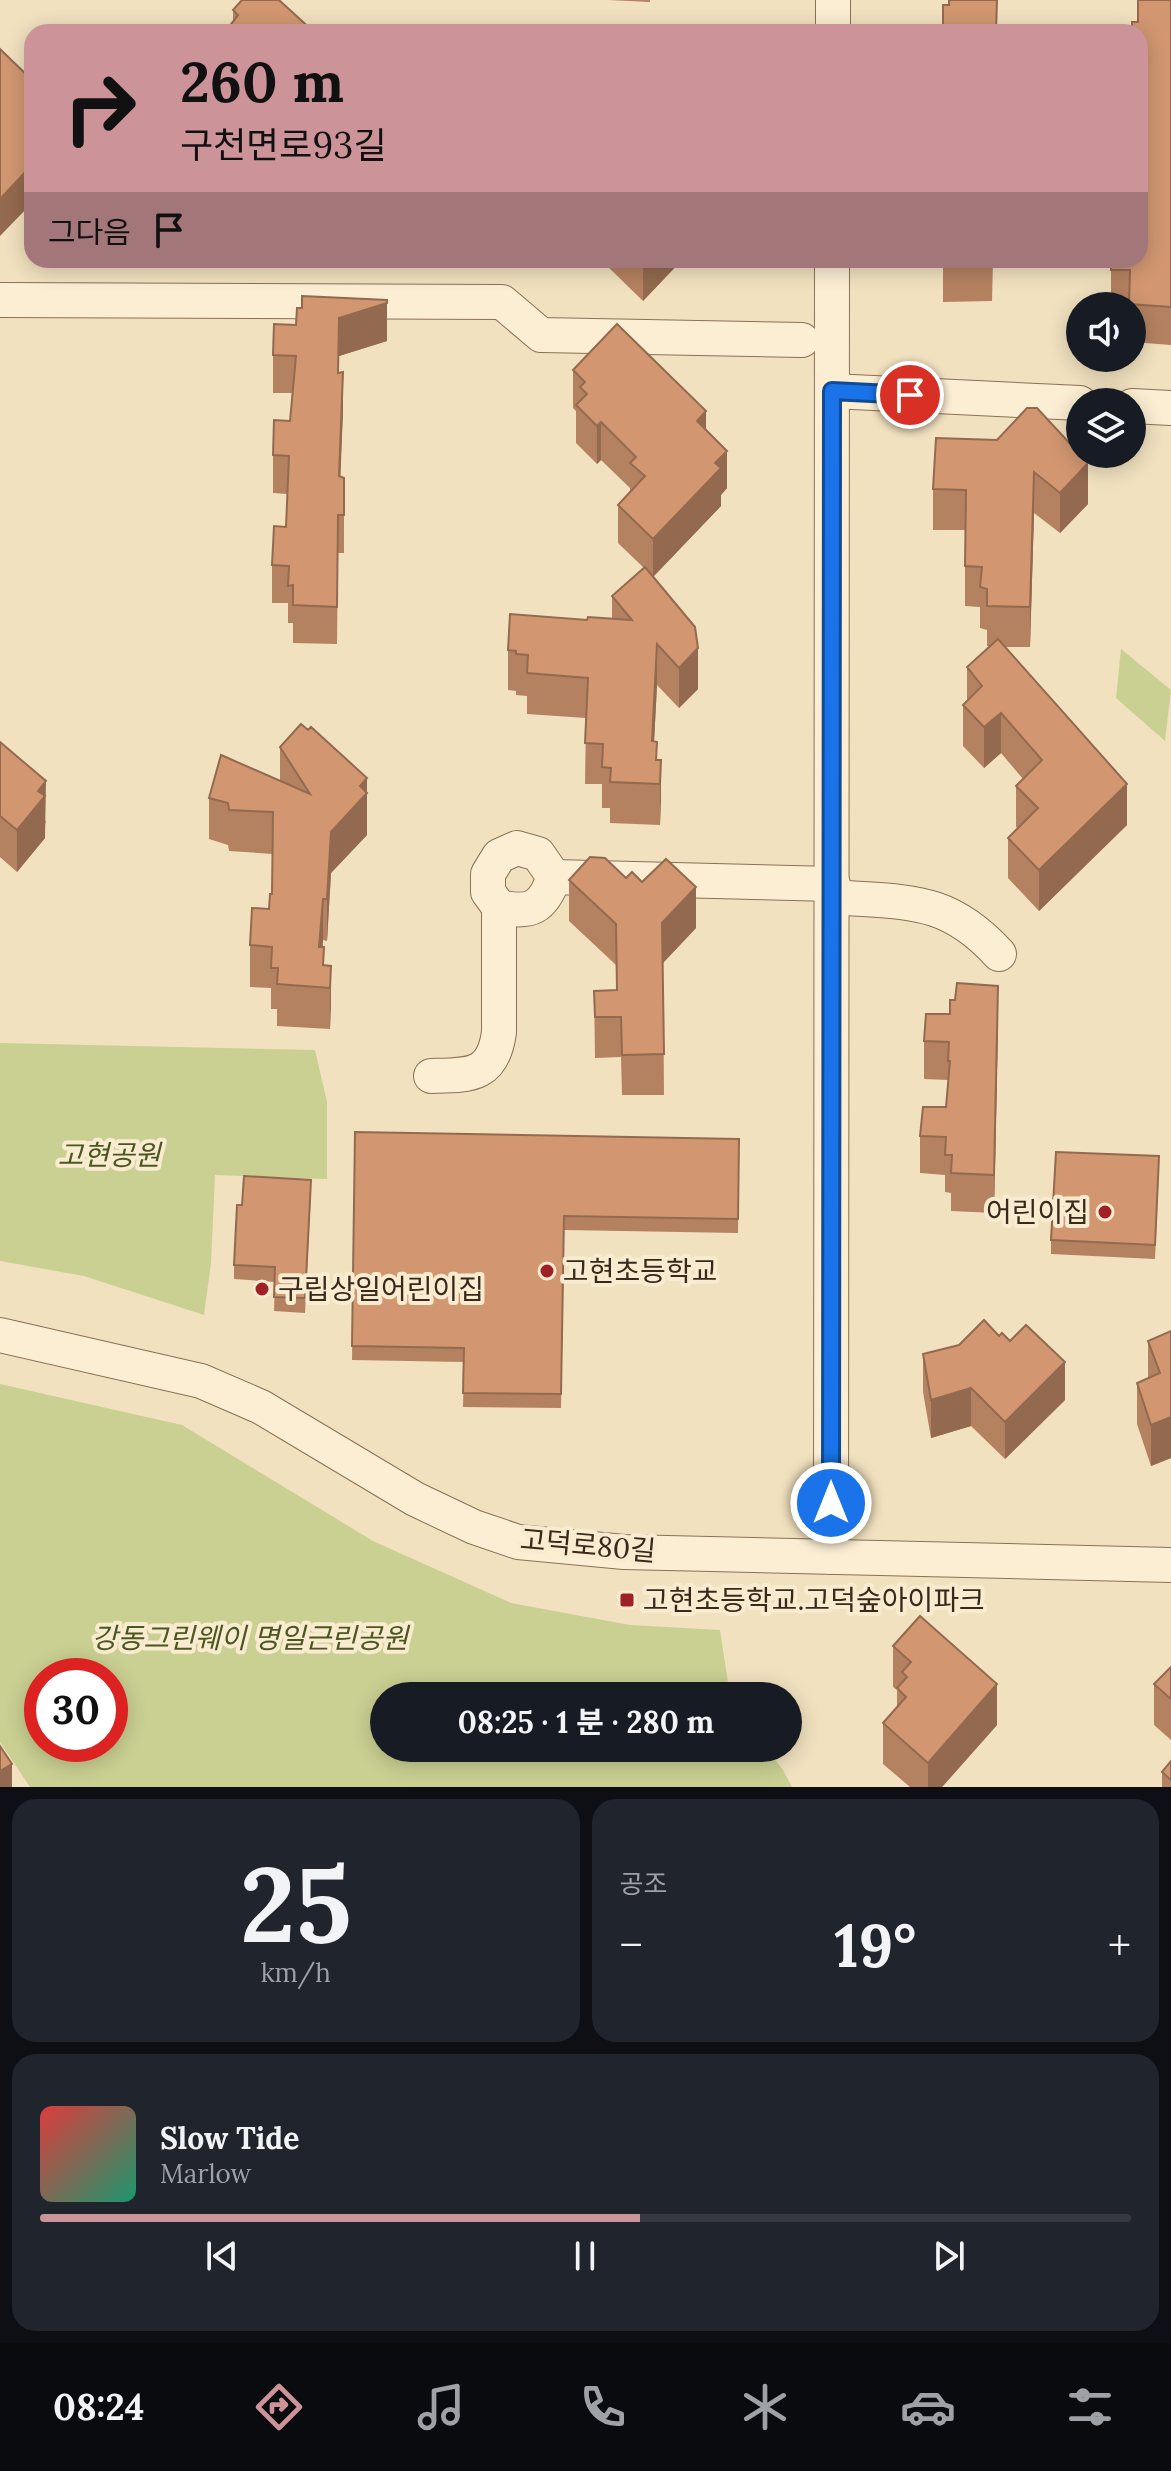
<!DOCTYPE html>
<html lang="ko">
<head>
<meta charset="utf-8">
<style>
  :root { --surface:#171b24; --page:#20242c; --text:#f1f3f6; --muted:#9ea1a6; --line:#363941; --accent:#cc9498 }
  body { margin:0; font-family:Lora,"Noto Sans KR",serif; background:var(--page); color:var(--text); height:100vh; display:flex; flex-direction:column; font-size:30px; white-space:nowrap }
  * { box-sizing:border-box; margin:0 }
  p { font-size:26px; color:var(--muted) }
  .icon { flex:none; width:44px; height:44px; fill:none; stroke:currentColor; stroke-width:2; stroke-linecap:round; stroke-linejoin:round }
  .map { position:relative; height:1787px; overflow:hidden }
  .sheet { display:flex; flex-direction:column; gap:12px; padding:12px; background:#0d0f14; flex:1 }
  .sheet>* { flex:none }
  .banner { position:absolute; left:24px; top:24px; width:1124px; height:244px; border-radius:24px; box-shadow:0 4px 20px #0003; background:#cc9498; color:#111; overflow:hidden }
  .controls { position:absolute; left:1066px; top:292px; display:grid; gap:16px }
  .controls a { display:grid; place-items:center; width:80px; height:80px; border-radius:50%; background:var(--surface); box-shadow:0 4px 20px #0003; font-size:40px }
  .speed { position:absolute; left:24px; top:1658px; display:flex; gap:16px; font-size:40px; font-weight:700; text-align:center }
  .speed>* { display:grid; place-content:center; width:104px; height:104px; border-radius:50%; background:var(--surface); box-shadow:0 4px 20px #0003; line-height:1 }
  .speed .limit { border:12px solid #d22; background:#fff; color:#111 }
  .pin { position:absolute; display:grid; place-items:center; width:68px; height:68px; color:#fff; margin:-34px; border:4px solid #fff; border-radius:50%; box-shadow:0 2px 8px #0007 }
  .me { position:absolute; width:88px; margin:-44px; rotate:0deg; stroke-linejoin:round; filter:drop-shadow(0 0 6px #0008) }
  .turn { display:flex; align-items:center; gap:28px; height:168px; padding:0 24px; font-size:36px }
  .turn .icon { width:104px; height:104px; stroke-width:2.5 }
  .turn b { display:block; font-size:56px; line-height:68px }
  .then { display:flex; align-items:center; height:76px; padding:0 24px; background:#0003; gap:16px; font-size:30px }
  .big { font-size:60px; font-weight:700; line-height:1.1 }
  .sheet .tile { flex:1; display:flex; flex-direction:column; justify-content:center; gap:12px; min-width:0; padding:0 28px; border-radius:24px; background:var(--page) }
  .sheet .dial { align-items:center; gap:0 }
  .dial b { font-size:104px; line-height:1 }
  .song { display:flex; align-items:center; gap:24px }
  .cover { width:96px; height:96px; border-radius:12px; background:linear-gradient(135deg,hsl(0 70% 55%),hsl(160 70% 35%)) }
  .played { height:8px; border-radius:4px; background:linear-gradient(90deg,var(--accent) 55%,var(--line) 55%) }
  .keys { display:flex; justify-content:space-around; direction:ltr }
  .heat { display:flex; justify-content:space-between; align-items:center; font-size:44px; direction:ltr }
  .sheet .tiles { flex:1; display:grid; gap:12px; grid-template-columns:1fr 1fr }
  .tile:last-child { grid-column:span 2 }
  .trip { position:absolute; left:370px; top:1682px; width:432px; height:80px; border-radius:40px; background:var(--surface); box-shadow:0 4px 20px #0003; font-weight:700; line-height:80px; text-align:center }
  .dock { display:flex; height:128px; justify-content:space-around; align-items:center; background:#090b0e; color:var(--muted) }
  .dock .icon { width:56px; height:56px }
  .dock .current { color:var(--accent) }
  .dock b { font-size:36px; color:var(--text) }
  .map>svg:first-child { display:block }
  .green { fill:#cad092; fill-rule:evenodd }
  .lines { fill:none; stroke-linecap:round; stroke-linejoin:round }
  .minor-casing { stroke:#8b7156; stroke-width:36 }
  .minor { stroke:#fbeed3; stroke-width:34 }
  .wall { fill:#b58261 }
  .shaded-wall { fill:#936a4f }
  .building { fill:#d29771; stroke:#936a4f; stroke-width:2 }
  .route-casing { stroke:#114b97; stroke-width:20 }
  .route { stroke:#1a73e8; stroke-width:14 }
  .poi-dot { fill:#9f2126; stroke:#f8ebcf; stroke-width:3 }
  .labels { text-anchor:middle; stroke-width:8; stroke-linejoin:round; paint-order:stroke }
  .park-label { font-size:28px; font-style:italic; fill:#4b5720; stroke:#f8ebcf }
  .poi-label { font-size:28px; fill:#39291b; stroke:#f8ebcf; text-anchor:start }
  .street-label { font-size:28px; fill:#39291b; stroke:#f8ebcf }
</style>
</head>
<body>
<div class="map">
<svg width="1171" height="1787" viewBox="0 0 1171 1787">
  <rect width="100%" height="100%" fill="#f1e1bf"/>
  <g class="green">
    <path d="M1121 649 1171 690 1165 741 1116 698Z"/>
    <path d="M0 1043 315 1050 327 1102V1179L215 1175 211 1263 204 1315 84 1276 0 1261Z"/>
    <path d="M0 1384 182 1425 373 1541 511 1603 630 1625 720 1630 730 1696H384V1748H766L783 1770 792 1787H30L0 1742ZM42 1676H110V1744H42Z"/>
  </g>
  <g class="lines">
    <defs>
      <g id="minor">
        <path d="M833 32V0"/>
        <path d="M0 300 502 302 541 335 802 340"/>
        <path d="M832 391 1080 403"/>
        <path d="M1132 406 1171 408"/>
        <path d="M554 877C543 908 531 914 499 907L488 892V874L499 856 517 848 538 854 554 877 833 884"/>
        <path d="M833 897C906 903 946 896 999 954"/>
        <path d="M431 1076C470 1075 493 1077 499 1032V907"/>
        <path d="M0 1335 201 1381 261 1407 415 1499 474 1527 518 1542 624 1552 1171 1565"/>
        <path d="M831 1557 832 260"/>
      </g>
    </defs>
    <use href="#minor" class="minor-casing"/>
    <use href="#minor" class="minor"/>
  </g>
  <g class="wall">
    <path d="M608 0H650V2Z"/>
    <path d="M1171 0V345L1132 342V306H1111V270L1140 260Z"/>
    <path d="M233 10 314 32 233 22Z"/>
    <path d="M603 260H682L643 301 603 262Z"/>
    <path d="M943 260H993L992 301 943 302Z"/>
    <path d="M296 325 387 341 339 356 338 373 343 410 340 477 344 478V553H338L337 644 293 643V623H288V603H272V565L286 527 287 494 273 493V455L290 421 292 393H273V355Z"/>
    <path d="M573 370 706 430 727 488 721 495V506L653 577 698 689 679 708 657 685 654 741 657 760H661L660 825 610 823V808H602V784H585L586 718 527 714V696L516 695V691L508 690V650L587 620 612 619V596L644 568 618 543V505L630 492V488L601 460 597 464 576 443V411L573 408Z"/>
    <path d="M997 440 1088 504 1060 533 1034 513 1030 647H1004L1127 825 1039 911 1008 878V838L1018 828 1016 827V786L1023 779 1001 753 984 768 963 746V705L967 702V667L990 647 987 646V630L980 628V607L965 606V530H933V489Z"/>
    <path d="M0 742 46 822 45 824V838L17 872 0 857Z"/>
    <path d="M280 747 367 778V835L331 873 327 941 323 940V947L324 965 331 966 330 1029 277 1026V1009H271V988L250 987V945L269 909 272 894 273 854 229 851 228 845 209 839V798L280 781Z"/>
    <path d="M626 878 696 928 663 963 664 1095H622L621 1057 595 1058 594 991 616 990V965L569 921V880Z"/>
    <path d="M998 1023 994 1213 951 1211V1193L945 1192V1175L920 1173V1136L946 1107 948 1080 924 1079V1041Z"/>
    <path d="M355 1132 739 1139 738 1233 564 1230 561 1408 463 1407 464 1362 352 1360Z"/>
    <path d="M1159 1170 1155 1259 1051 1254V1240Z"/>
    <path d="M311 1194 305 1313 274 1311 275 1282 234 1279V1265L242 1205Z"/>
    <path d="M1171 1331V1458L1151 1466 1137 1424V1383L1148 1378V1341Z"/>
    <path d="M923 1354 1065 1400 1005 1459 971 1426 931 1438 923 1392Z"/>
    <path d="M893 1646 997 1725 942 1787H910L883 1764V1723L897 1707V1690L893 1687Z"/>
    <path d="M1171 1667V1740L1154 1725V1684Z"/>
    <path d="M1171 1761V1787H1162V1772Z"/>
  </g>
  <g class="shaded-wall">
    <path d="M32 165V203L0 236V199Z"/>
    <path d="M646 260H682L643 301V263Z"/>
    <path d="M387 303V341L339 356 338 410 339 318Z"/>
    <path d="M343 372V410L339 514V476Z"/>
    <path d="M706 411V449L697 421Z"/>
    <path d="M601 422V460L597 464V426Z"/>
    <path d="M727 451V488L721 495V506L653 577V539L715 463Z"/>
    <path d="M1088 463V504L1060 533V493Z"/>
    <path d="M1034 472V513L1030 647V607Z"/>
    <path d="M657 644V685L652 782V741Z"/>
    <path d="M698 648V689L679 708V668Z"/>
    <path d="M1001 713V753L984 768V727Z"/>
    <path d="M661 760V801L660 825V784Z"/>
    <path d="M367 778V835L331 873 327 941V899L331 832 360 786Z"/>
    <path d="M46 781 45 838 17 872V830L38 791Z"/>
    <path d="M1127 784V825L1039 911V870Z"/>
    <path d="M696 887V928L662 964V923Z"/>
    <path d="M323 899V940L319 988V947Z"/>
    <path d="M331 966V1007L330 1029V988Z"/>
    <path d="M998 986V1023L994 1213V1175Z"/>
    <path d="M1065 1362V1400L1005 1459V1422Z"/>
    <path d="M971 1388V1426L931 1438V1400Z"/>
    <path d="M1171 1417V1458L1151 1466V1425Z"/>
    <path d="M997 1684V1725L942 1787H928V1763Z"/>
    <path d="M12 1764V1787H0V1771Z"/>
  </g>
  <g class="building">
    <path d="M242 0H279L314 32H225L238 15 233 10Z"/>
    <path d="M949 0H997L996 32H943V5H949Z"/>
    <path d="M1138 0H1171V307L1129 304 1130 270H1111L1112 260H1140V32H1132V22H1138Z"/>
    <path d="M0 49 32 80V92L29 96 32 99V165L0 199Z"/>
    <path d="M943 260H993L992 263 943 264Z"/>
    <path d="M302 296 387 300V303L339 318 338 373 343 372 339 476 344 478V515H338L337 607 293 605V585L288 586 289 566 272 565 274 526 286 527 289 456 273 455 274 420 290 421 296 356 273 355 274 324 296 325 297 308H302Z"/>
    <path d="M617 324 706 411 697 421 727 451 715 463 721 468 653 539 618 505 645 476 630 463 636 457 601 422 597 426 576 405 587 394 580 387 585 382 573 370Z"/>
    <path d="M1027 408H1037L1088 463 1060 493 1034 472 1030 607 987 606V589L980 587 982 567 965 566 966 490 933 489 936 438 997 440Z"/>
    <path d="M645 567 695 627 698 648 679 668 657 644 652 741 657 742 656 760H661L660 784 610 782 611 768 602 767 603 744 585 743 588 678 527 673 528 655 516 654V651L508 650 510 614 587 620 588 617 632 620 612 596Z"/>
    <path d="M998 639 1127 784 1039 870 1008 838 1038 808 1016 786 1042 760 1001 713 984 727 963 705 982 686 967 667Z"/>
    <path d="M301 724 308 730 311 727 367 778 360 786 367 793 331 832 327 899H323L319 947H324L323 965 331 966 330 988 277 984 278 968H271L272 947 250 945 252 908 269 909 270 894H272L273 812 229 810 228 803 209 798 221 755 310 794 280 747Z"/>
    <path d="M0 742 46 781 38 791 45 796 17 830 0 816Z"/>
    <path d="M590 857 605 858 626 878 632 872 642 882 666 859 696 887 662 923 664 1054 622 1055 621 1017H595L594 991 617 990 616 924 569 880Z"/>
    <path d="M957 983 998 986 994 1175 951 1173 952 1155H945L946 1137 920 1136 923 1107H946L950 1061H948L949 1042 924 1041 926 1014H950V1000H955Z"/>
    <path d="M355 1132 739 1139 738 1219 564 1216 561 1394 463 1393 464 1348 352 1346Z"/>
    <path d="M1056 1152 1159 1156 1155 1245 1051 1240Z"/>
    <path d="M244 1176 311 1180 305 1298 274 1297 275 1267 234 1265 237 1205H242Z"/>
    <path d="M984 1320 999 1336 1002 1333 1010 1341 1026 1325 1065 1362 1005 1422 971 1388 931 1400 923 1354 959 1345Z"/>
    <path d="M1171 1331V1417L1151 1425 1137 1383 1160 1373 1148 1341Z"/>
    <path d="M920 1616 997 1684 928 1763 883 1723 906 1697 897 1688 907 1677 902 1672 911 1662 893 1646Z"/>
    <path d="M1171 1667V1699L1154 1684Z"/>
    <path d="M0 1746 12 1764 0 1771Z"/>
    <path d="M1171 1761V1780L1162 1772Z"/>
  </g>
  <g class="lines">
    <defs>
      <path id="route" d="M831 1503 832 391 910 395"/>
    </defs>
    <use href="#route" class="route-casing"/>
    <use href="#route" class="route"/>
  </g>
  <g class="poi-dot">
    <circle cx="1105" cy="1212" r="8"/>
    <circle cx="547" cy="1271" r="8"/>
    <circle cx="262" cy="1289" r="8"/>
    <rect x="619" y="1592" width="16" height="16" rx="4"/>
  </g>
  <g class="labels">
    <g class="park-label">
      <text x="109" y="1165">고현공원</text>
      <text x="250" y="1648">강동그린웨이 명일근린공원</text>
    </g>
    <g class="poi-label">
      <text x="1089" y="1222" text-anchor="end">어린이집</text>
      <text x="563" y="1281">고현초등학교</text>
      <text x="278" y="1299">구립상일어린이집</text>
      <text x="643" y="1610">고현초등학교.고덕숲아이파크</text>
    </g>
    <g class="street-label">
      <text transform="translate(588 1545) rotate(5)" y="10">고덕로80길</text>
    </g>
  </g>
</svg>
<div class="controls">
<a><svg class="icon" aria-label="sound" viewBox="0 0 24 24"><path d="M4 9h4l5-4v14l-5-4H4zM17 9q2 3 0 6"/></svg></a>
<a><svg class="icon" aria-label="layers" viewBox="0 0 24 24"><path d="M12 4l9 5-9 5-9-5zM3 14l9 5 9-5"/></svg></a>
</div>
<div class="speed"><div class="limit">30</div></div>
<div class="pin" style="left:910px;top:395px;background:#d93025"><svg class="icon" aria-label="arrive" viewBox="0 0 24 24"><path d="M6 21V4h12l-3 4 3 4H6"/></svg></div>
<svg class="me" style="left:831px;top:1503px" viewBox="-20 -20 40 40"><circle r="17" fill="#1a73e8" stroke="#fff" stroke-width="3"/><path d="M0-11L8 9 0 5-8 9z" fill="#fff"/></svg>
<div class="trip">08:25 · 1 분 · 280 m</div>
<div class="banner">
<div class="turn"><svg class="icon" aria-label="right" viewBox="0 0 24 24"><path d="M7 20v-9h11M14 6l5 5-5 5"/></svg><div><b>260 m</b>구천면로93길</div></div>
<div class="then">그다음<svg class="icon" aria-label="arrive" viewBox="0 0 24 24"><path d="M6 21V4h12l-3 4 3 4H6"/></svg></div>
</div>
</div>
<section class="sheet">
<div class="tiles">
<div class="tile dial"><b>25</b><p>km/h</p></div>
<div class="tile"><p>공조</p>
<div class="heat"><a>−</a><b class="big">19°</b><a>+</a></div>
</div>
<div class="tile">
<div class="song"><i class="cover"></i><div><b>Slow Tide</b><p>Marlow</p></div></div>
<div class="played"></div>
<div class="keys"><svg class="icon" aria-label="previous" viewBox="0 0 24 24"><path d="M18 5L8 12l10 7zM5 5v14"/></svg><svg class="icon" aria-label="pause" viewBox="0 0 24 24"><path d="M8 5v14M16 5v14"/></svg><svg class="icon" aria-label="next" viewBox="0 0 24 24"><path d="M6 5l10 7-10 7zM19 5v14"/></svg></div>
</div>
</div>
</section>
<nav class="dock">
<b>08:24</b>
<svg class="icon current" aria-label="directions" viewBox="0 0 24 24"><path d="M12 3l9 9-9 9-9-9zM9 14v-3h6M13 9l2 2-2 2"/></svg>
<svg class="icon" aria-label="music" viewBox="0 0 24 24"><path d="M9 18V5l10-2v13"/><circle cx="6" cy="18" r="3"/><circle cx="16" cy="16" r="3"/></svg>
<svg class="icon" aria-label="phone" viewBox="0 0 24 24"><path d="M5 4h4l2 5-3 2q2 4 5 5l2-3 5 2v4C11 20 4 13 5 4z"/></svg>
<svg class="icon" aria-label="climate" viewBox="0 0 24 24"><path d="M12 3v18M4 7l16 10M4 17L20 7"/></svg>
<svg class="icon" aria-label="car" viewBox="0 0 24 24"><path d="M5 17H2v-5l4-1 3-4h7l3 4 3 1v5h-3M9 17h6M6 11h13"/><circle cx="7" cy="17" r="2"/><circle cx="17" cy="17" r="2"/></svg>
<svg class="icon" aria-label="filters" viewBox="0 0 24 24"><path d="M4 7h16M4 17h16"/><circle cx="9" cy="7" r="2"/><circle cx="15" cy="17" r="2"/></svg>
</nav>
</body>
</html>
